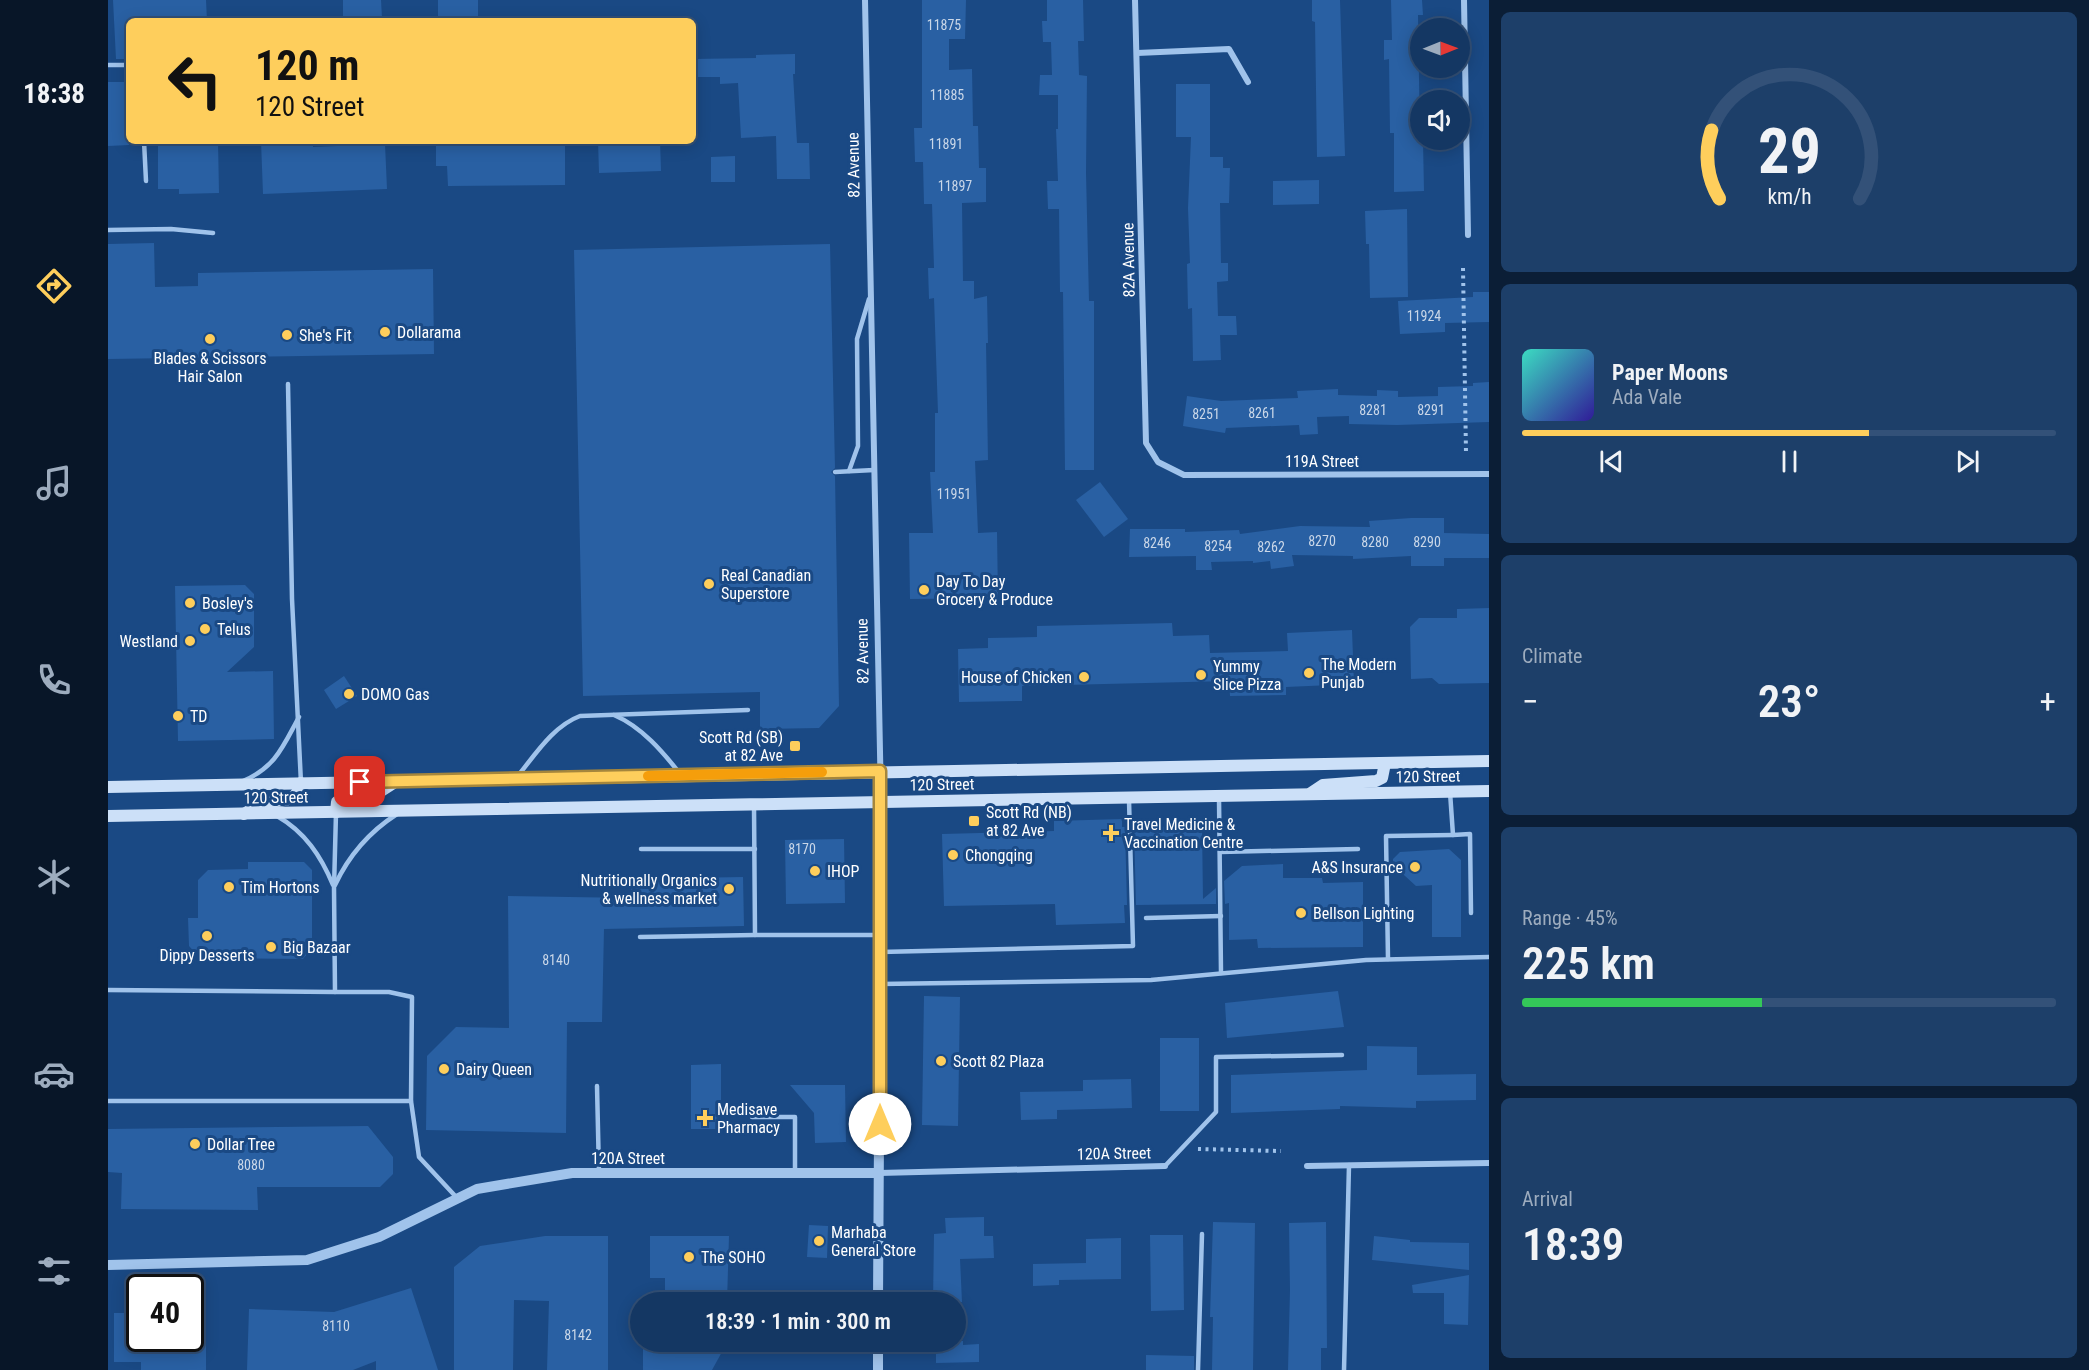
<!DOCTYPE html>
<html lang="en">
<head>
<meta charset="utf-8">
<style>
  :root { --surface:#143763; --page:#1d3f69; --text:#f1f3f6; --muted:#9dacbe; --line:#335178; --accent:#fece5c }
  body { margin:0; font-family:"Roboto Condensed",sans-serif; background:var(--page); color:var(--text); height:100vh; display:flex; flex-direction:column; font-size:22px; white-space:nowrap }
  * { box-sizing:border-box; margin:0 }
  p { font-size:20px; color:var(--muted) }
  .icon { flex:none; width:33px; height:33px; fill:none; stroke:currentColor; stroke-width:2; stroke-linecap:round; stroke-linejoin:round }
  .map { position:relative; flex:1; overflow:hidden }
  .details { display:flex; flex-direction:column; gap:12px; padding:12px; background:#0b1e36; width:600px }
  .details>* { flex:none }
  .banner { position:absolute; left:18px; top:18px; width:570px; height:126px; border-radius:9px; box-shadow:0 3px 15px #0003,0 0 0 2px var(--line); background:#fece5c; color:#111; overflow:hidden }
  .needle { width:39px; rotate:89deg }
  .buttons { position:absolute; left:1302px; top:18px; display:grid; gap:12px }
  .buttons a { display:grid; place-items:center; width:60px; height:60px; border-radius:50%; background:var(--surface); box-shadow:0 3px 15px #0003,0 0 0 2px var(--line); font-size:30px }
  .speed { position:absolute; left:18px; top:1274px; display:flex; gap:12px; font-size:30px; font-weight:700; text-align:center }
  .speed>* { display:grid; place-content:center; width:78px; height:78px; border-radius:50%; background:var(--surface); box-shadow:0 3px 15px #0003,0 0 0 2px var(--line); line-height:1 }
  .speed .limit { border:3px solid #111; border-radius:9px; background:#fff; color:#111 }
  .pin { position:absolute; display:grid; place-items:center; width:51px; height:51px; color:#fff; margin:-26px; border-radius:12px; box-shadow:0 3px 9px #0006 }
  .me { position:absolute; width:66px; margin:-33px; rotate:0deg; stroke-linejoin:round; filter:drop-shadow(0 0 4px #0008) }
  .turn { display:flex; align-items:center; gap:21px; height:126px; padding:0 30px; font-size:27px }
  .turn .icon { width:78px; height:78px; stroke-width:2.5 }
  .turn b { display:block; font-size:42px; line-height:51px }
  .big { font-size:45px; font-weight:600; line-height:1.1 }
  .details .card { flex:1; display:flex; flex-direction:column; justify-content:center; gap:9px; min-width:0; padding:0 21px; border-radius:9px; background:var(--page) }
  .details .dial { align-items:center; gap:0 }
  .dial svg { height:156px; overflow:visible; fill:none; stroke:var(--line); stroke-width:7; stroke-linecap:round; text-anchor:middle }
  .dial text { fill:var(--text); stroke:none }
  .song { display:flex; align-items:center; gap:18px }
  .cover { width:72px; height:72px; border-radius:9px; background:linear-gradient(135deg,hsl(170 70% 55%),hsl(250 70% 35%)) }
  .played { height:6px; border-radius:3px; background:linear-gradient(90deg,var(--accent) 65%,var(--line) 65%) }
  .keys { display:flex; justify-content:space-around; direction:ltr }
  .heat { display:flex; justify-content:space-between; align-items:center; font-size:33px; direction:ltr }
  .charge { height:9px; border-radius:4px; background:linear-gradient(90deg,#34c759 45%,var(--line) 0) }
  .trip { position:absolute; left:522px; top:1292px; width:336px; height:60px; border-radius:30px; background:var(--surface); box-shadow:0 3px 15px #0003,0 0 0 2px var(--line); font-weight:600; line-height:60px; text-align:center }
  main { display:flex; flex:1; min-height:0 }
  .dock { display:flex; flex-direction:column; width:108px; justify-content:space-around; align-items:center; background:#081628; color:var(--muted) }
  .dock .icon { width:42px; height:42px }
  .dock .selected { color:var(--accent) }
  .dock b { font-size:27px; color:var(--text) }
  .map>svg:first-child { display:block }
  .building { fill:#2960a3 }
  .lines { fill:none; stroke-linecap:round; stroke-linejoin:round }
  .path { stroke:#a0c3eb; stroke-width:4; stroke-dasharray:3 4.5; stroke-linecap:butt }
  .service { stroke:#a0c3eb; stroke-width:4.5 }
  .minor { stroke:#a0c3eb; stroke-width:6 }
  .tertiary { stroke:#a0c3eb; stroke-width:10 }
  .secondary { stroke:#cce0f8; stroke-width:12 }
  .route-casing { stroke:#a5863c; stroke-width:15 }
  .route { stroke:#fece5c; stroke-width:10 }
  .slow { stroke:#f59e0b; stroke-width:10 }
  .poi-dot { fill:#fece5c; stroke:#1a4984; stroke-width:2 }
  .labels { text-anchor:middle; stroke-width:6; stroke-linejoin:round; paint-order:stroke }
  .number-label { font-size:14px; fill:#cad7e8 }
  .street-label { font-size:16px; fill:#fff; stroke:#1a4984 }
  .poi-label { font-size:16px; fill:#fff; stroke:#1a4984; text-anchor:start }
</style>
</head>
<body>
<main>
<nav class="dock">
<b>18:38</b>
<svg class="icon selected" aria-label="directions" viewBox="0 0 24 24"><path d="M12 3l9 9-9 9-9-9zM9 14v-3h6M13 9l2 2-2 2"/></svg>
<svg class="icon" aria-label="music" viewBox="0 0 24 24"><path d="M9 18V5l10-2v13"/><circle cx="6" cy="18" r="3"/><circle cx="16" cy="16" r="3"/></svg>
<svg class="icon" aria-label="phone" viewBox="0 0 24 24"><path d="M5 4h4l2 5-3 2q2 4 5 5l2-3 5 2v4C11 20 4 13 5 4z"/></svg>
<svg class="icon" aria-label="climate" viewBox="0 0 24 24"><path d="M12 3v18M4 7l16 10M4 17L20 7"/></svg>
<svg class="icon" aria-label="car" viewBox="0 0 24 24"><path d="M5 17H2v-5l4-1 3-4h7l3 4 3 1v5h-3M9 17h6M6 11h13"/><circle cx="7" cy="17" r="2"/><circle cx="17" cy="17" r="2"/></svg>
<svg class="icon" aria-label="filters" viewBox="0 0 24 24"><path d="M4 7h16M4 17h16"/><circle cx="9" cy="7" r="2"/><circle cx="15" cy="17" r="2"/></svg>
</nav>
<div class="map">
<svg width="1381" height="1370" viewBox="0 0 1381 1370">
  <rect width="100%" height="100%" fill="#1a4984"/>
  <g class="building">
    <path d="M5 0H98L99 21H21V59H8Z"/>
    <path d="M235 0H273L274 18 235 19Z"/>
    <rect x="330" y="0" width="40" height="16"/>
    <path d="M814 0H858L857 39H841V70L864 69 865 126H870L871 168H878V202L854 203 855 281H866V299L879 296 880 343H878L880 460 867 461 870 533 889 532 890 598 802 599 801 533H825L822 472H827V413H830L826 298 821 299 820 268H826L824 204H816L815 162H807L806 128H814Z"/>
    <path d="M939 0H975L976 41H970L971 75 979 76 978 173 981 301H986V470H957L955 292H952L951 209H940L939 181H950L948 129H950V95H931L932 75H944L943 42H935L934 21H939Z"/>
    <path d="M1204 0H1232L1237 156 1209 157 1207 22 1204 21Z"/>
    <path d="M1283 0H1314L1315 15H1310L1312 141H1315L1316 191 1286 192V133H1282L1281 59 1276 60V40H1284Z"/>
    <path d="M687 54V74H685L689 143H701L702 179H669L668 136 633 138 630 83 612 84V77H585V59L648 58V55Z"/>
    <path d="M0 82H18V105H21V145L0 146Z"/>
    <path d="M1068 84H1102V157H1115V168H1122L1121 203H1112L1113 263H1120V281L1109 282 1110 316H1128L1129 335H1112L1113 360 1085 361 1084 308 1080 309 1079 264 1082 263 1080 208 1083 137H1068Z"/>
    <path d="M50 141H110L111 193 71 194V189H50Z"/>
    <path d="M153 141H205V147L277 144 279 189 155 194Z"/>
    <path d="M457 141V185L340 186 339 166H328V142Z"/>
    <path d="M490 141H552L553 171 491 173Z"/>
    <path d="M627 156V182H603V157Z"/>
    <path d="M1211 180V204L1165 205V181Z"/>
    <path d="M1299 209 1300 297 1262 298 1261 244H1258L1257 211Z"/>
    <path d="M46 243 47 287 90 286V273L325 269 326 354 0 359V244Z"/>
    <path d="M722 244 727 468 723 472 727 476 731 706 711 728 652 729V692L475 696 466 250Z"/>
    <path d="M1365 292H1381V322L1337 323V332L1292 334 1290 301 1365 297Z"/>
    <path d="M1381 382V422L1289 425 1241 424V416L1209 417 1210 434 1192 435 1191 425 1118 428 1117 433 1075 426 1079 396 1113 401 1190 398 1189 391 1230 389V395L1269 396V390L1290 391V397L1330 396V387L1365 386V383Z"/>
    <path d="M992 482 1020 519 996 537 968 500Z"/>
    <path d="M1303 518H1336V533L1381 534V558H1336V566H1303V556L1245 559V556L1184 555 1186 566 1163 569 1162 561 1145 563V561L1103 562 1104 570H1088V556L1021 557 1022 529H1077V532L1131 530 1132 534 1192 526 1262 527 1261 521Z"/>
    <path d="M137 585 146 594V647L119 672 165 671 166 739 70 741 67 586Z"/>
    <path d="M1381 608V683L1331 684 1324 678 1303 679 1302 627 1311 618H1349V609Z"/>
    <path d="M1064 623 1065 636 1101 635 1102 653 1180 651 1179 633 1244 630 1246 684 1178 687V695L1122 696 1121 681 914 686V701L851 702 850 649 880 648V638L929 637V626Z"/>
    <path d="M236 676 249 696 228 709 216 690Z"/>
    <path d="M1014 819V827H1017L1019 905H1016L1017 923 948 925 947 904 836 906 834 834 946 831V821Z"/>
    <path d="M1094 826 1095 899 1108 888V904L1028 905 1026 827Z"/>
    <path d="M736 839 737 903 678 904 677 840Z"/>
    <path d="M1341 849 1353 860V937H1324V885L1308 886 1285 865V859L1292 852Z"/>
    <path d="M140 862H196L204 870V948L195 959 92 958 81 946 80 918H90V880L100 870 140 869Z"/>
    <path d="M1175 864V878H1214L1215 883 1255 882V947L1150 948 1149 939 1121 940V903L1117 904 1116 881 1134 866Z"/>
    <path d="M635 877 636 926 496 929 494 1022H459L458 1133 318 1130 319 1056 348 1027 401 1028 400 896 523 898V879Z"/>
    <path d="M1230 991 1236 1027 1119 1038 1117 1003Z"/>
    <path d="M816 996 852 997 850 1126 814 1125Z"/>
    <rect x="1052" y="1038" width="39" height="73"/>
    <path d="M1259 1046 1309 1047V1075L1368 1074V1100L1308 1101V1108L1232 1106V1109L1123 1113V1075L1259 1070Z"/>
    <path d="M613 1064V1129H583V1065Z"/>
    <path d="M1023 1079 1024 1108 949 1110V1119L913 1120 912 1092 975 1091V1080Z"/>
    <path d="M682 1085H737L738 1142 707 1143 706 1113Z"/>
    <path d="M260 1126 285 1157V1174L272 1187H149L150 1210 13 1209 14 1173 0 1172V1129Z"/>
    <path d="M876 1217V1236H885L886 1258 852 1259 854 1302H825L826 1234 838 1233 837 1218Z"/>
    <path d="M1105 1222 1147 1223 1145 1370H1104L1105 1317H1102Z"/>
    <path d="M1218 1222 1219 1348H1213V1370H1180L1182 1290 1181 1223Z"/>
    <path d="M701 1225 720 1226 719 1258 699 1257Z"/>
    <path d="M1042 1235H1075L1076 1310 1043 1311Z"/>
    <path d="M437 1236H500V1370H439L441 1301 406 1300 405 1370H346V1267L372 1246Z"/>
    <path d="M542 1236H621L619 1302H557V1278H542Z"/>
    <path d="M1266 1236 1302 1240V1242L1361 1243V1270L1264 1260Z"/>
    <path d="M1013 1238V1279L951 1280V1285L925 1286V1264L978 1263V1239Z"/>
    <path d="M1361 1275 1360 1325 1336 1324V1293H1305L1304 1285Z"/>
    <path d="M303 1288 330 1370H268V1361L245 1370H139L141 1309 226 1312Z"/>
    <path d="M6 1313H32V1338H82V1313H98V1370H33V1362H6Z"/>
    <path d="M535 1341H620L604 1370H535Z"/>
    <path d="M828 1341H855V1345L871 1344V1362L828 1363Z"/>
    <path d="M1038 1355 1086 1356V1370H1038Z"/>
  </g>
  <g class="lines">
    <g class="path">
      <path d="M1355 268 1358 453"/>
      <path d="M1090 1149 1173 1151"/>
    </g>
    <g class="service">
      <path d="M0 65H21"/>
      <path d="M36 141 38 181"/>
      <path d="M0 230 63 229 105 233"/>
      <path d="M180 384 184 599 193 783"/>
      <path d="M741 471 750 446 749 339 761 299"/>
      <path d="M727 472 766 470"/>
      <path d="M506 715C534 727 555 752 573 775"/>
      <path d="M409 777C427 755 445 726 472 716L640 710"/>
      <path d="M135 781C168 767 175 746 191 717"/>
      <path d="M1342 792 1345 835 1362 834 1363 913"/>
      <path d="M1111 798 1113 973"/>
      <path d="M646 806 647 935H771"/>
      <path d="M228 813 226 888 227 992H281L304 997 303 1101 311 1157 350 1199"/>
      <path d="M169 816C197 832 213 856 225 885"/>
      <path d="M533 849H647"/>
      <path d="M1112 852 1250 849"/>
      <path d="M227 885C241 855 261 832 289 814"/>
      <path d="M1038 918 1113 916"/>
      <path d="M532 937 647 935"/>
      <path d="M772 952 1025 946 1021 800"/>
      <path d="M1280 959 1278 836 1345 835"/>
      <path d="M772 984 1043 980 1258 960 1381 957"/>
      <path d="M0 990 227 992"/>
      <path d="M489 1086 491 1173"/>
      <path d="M0 1101H303"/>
      <path d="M644 1117H687V1173"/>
      <path d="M1057 1166 1108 1112V1057L1234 1055"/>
      <path d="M1090 1370 1094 1234"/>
      <path d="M1236 1370 1241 1165"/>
    </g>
    <g class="minor">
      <path d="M757 0 773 802"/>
      <path d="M1027 0 1038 443 1050 462 1076 475 1381 474"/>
      <path d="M1356 0 1360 235"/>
      <path d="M1029 53 1121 49 1140 82"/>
      <path d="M1199 1166 1381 1163"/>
      <path d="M771 1173 1057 1166"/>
    </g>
    <g class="tertiary">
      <path d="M0 1265 199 1260 271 1237 369 1189 464 1173H771"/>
      <path d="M770 1302 773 802"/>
      <path d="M770 1370V1341"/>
    </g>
    <g class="secondary">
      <path d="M0 787 1381 761"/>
      <path d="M1203 793 1215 785 1268 781 1274 778 1277 763"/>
      <path d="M228 812 229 802 236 797 270 793 287 782"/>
      <path d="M136 814C142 811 148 806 153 804 170 798 188 806 193 783"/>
      <path d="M0 816 1381 791"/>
    </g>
  </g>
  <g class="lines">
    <defs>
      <path id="route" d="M252 782 772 771V1124"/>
    </defs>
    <use href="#route" class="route-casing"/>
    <use href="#route" class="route"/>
    <path class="slow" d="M540 776 714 772"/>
  </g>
  <g class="poi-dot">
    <circle cx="277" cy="332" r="6"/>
    <circle cx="179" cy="335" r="6"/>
    <circle cx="102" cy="339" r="6"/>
    <circle cx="601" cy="584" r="6"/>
    <circle cx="816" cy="590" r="6"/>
    <circle cx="82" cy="603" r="6"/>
    <circle cx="97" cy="629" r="6"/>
    <circle cx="82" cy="641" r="6"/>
    <circle cx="1201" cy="673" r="6"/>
    <circle cx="1093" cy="675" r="6"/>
    <circle cx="976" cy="677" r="6"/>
    <circle cx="241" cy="694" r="6"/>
    <circle cx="70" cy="716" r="6"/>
    <rect x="681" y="740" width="12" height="12" rx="3"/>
    <rect x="860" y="815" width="12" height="12" rx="3"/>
    <path d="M1000 824h6v6h6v6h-6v6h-6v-6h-6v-6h6z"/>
    <circle cx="845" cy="855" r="6"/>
    <circle cx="1307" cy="867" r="6"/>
    <circle cx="707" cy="871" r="6"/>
    <circle cx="121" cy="887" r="6"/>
    <circle cx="621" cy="889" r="6"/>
    <circle cx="1193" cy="913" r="6"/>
    <circle cx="99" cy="936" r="6"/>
    <circle cx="163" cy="947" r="6"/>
    <circle cx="833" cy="1061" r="6"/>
    <circle cx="336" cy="1069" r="6"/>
    <path d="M594 1109h6v6h6v6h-6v6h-6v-6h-6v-6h6z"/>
    <circle cx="87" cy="1144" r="6"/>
    <circle cx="711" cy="1241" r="6"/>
    <circle cx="581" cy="1257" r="6"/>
  </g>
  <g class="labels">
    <g class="number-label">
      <text x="836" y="30">11875</text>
      <text x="839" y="100">11885</text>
      <text x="838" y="149">11891</text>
      <text x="847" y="191">11897</text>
      <text x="1316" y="321">11924</text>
      <text x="1265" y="415">8281</text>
      <text x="1323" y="415">8291</text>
      <text x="1154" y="418">8261</text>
      <text x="1098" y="419">8251</text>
      <text x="846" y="499">11951</text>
      <text x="1214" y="546">8270</text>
      <text x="1267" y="547">8280</text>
      <text x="1319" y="547">8290</text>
      <text x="1049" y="548">8246</text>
      <text x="1110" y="551">8254</text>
      <text x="1163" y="552">8262</text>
      <text x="694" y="854">8170</text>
      <text x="448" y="965">8140</text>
      <text x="143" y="1170">8080</text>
      <text x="228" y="1331">8110</text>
      <text x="470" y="1340">8142</text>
    </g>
    <g class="street-label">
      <text transform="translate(745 165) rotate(-91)" y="6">82 Avenue</text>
      <text transform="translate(1020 260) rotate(-91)" y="6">82A Avenue</text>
      <text x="1214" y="467">119A Street</text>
      <text transform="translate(754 651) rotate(-91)" y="6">82 Avenue</text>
      <text transform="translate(1320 776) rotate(-1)" y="6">120 Street</text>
      <text transform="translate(834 784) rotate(-1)" y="6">120 Street</text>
      <text transform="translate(168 797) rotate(-1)" y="6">120 Street</text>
      <text transform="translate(1006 1153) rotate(-1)" y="6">120A Street</text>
      <text x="520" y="1164">120A Street</text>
    </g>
    <g class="poi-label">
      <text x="289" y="338">Dollarama</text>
      <text x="191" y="341">She's Fit</text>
      <text x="102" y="364" text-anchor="middle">Blades &amp; Scissors<tspan x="102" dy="18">Hair Salon</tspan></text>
      <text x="613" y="581">Real Canadian<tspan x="613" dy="18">Superstore</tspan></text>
      <text x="828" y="587">Day To Day<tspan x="828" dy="18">Grocery &amp; Produce</tspan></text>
      <text x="94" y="609">Bosley's</text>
      <text x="109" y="635">Telus</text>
      <text x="70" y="647" text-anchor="end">Westland</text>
      <text x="1213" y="670">The Modern<tspan x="1213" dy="18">Punjab</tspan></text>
      <text x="1105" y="672">Yummy<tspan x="1105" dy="18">Slice Pizza</tspan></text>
      <text x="964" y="683" text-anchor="end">House of Chicken</text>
      <text x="253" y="700">DOMO Gas</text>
      <text x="82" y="722">TD</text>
      <text x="675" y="743" text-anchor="end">Scott Rd (SB)<tspan x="675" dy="18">at 82 Ave</tspan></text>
      <text x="878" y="818">Scott Rd (NB)<tspan x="878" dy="18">at 82 Ave</tspan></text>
      <text x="1016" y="830">Travel Medicine &amp;<tspan x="1016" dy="18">Vaccination Centre</tspan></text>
      <text x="857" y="861">Chongqing</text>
      <text x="1295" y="873" text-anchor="end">A&amp;S Insurance</text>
      <text x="719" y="877">IHOP</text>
      <text x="609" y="886" text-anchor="end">Nutritionally Organics<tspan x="609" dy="18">&amp; wellness market</tspan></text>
      <text x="133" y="893">Tim Hortons</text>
      <text x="1205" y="919">Bellson Lighting</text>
      <text x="175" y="953">Big Bazaar</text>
      <text x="99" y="961" text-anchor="middle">Dippy Desserts</text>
      <text x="845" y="1067">Scott 82 Plaza</text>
      <text x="348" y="1075">Dairy Queen</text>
      <text x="609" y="1115">Medisave<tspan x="609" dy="18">Pharmacy</tspan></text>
      <text x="99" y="1150">Dollar Tree</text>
      <text x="723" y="1238">Marhaba<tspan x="723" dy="18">General Store</tspan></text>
      <text x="593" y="1263">The SOHO</text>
    </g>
  </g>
</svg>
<div class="buttons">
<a><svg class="needle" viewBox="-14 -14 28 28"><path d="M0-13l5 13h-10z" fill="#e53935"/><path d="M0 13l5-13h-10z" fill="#9dacbe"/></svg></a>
<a><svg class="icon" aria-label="sound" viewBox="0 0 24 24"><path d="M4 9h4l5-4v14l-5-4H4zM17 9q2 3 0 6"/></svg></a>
</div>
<div class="speed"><div class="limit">40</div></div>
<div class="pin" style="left:252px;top:782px;background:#d93025"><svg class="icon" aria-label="arrive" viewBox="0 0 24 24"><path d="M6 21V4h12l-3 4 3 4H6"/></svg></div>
<svg class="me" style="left:772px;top:1124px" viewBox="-20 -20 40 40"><circle r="19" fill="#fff"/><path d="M0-13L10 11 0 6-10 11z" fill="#fece5c"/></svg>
<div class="trip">18:39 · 1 min · 300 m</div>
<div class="banner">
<div class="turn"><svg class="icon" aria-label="left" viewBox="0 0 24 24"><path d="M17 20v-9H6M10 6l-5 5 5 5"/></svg><div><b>120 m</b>120 Street</div></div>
</div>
</div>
<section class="details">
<div class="card dial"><svg viewBox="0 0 100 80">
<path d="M14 69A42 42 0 1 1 86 69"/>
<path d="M14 69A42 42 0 0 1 10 34" stroke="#fece5c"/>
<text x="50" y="56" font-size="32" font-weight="700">29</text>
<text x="50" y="72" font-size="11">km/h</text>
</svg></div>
<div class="card">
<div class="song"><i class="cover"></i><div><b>Paper Moons</b><p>Ada Vale</p></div></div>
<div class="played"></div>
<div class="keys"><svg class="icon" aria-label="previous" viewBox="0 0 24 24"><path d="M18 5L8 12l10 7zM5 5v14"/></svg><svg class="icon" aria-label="pause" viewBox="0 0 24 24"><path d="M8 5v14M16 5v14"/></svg><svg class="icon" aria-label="next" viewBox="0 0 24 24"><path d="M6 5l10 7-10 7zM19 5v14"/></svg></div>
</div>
<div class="card"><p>Climate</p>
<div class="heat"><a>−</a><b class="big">23°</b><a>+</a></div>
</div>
<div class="card"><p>Range · 45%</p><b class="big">225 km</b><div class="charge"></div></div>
<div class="card"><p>Arrival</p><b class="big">18:39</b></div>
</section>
</main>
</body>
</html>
